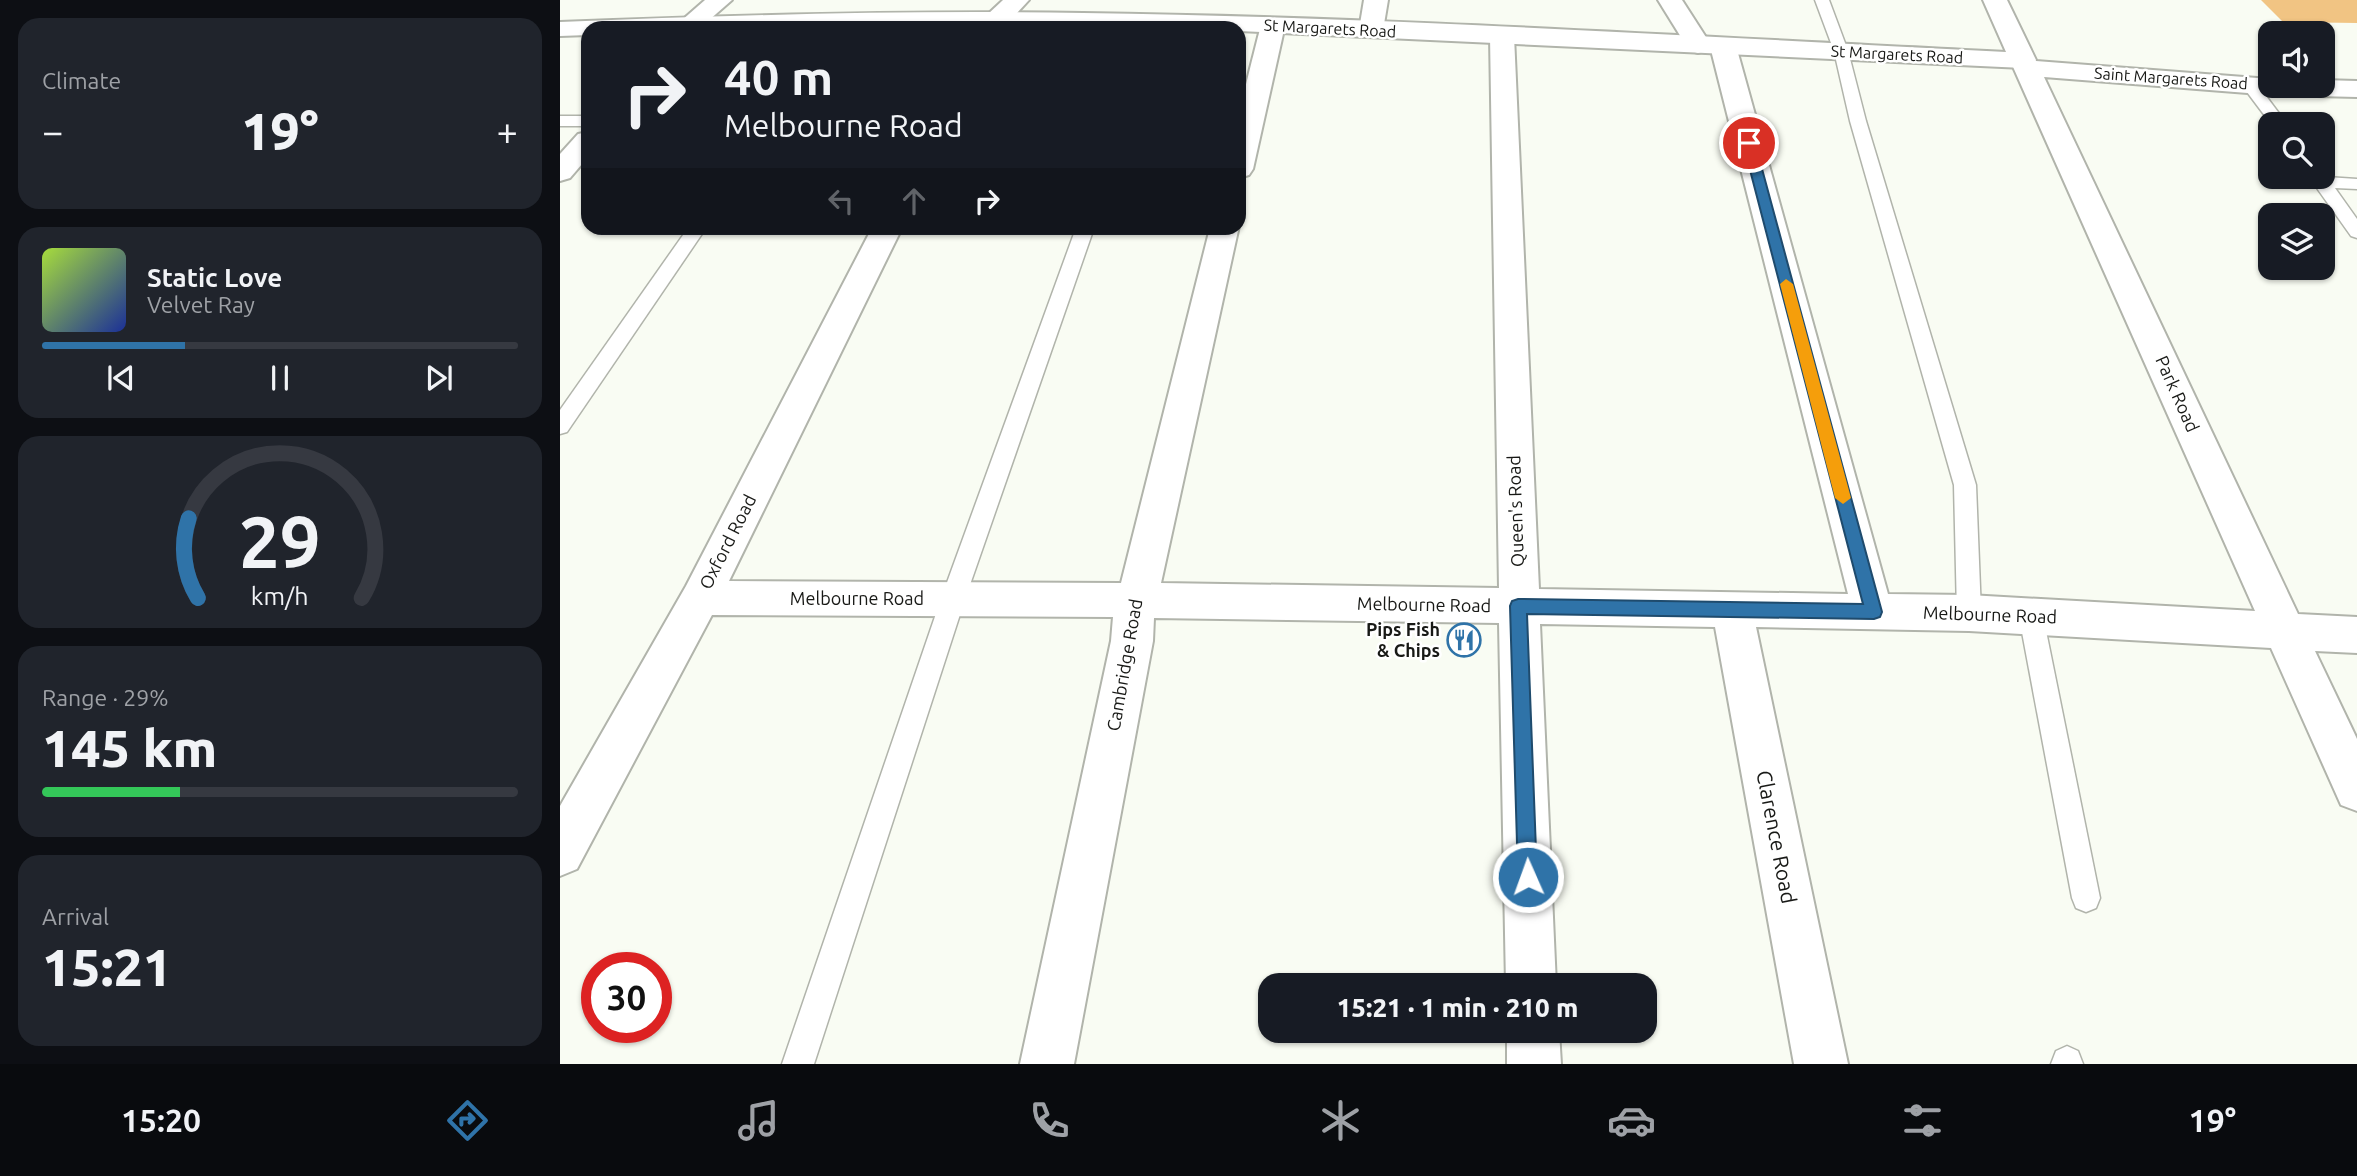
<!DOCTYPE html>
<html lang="en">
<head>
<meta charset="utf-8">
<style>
  :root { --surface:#171b24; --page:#20242c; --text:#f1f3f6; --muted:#9ea1a6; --line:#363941; --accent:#2f73a8 }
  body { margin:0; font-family:Ubuntu,sans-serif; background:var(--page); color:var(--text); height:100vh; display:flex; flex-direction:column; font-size:26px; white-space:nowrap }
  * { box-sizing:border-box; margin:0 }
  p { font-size:23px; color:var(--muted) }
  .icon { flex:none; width:38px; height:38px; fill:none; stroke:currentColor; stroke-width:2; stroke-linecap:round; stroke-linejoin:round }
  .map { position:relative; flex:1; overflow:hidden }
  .drawer { display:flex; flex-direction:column; gap:18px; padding:18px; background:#0d0f14; width:560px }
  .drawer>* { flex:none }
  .top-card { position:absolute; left:21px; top:21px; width:665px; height:214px; border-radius:21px; box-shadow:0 2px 5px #0004; background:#171b24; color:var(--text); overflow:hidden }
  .controls { position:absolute; left:1698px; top:21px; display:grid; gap:14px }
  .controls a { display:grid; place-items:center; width:77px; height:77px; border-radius:14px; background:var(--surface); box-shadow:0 2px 5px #0004; font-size:35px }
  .speed { position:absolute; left:21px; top:952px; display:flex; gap:14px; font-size:35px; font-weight:700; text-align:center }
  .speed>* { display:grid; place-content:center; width:91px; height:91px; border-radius:50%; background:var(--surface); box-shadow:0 2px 5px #0004; line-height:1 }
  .speed .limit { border:10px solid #d22; background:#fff; color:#111 }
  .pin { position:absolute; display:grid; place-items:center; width:60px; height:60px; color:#fff; margin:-30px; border:4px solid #fff; border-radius:50%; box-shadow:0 2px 7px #0007 }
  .me { position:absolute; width:77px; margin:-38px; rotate:358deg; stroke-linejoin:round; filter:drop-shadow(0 0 5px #0008) }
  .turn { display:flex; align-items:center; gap:24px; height:147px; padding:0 28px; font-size:32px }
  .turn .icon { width:91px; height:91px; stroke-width:2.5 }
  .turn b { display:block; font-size:49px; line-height:60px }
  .lanes { display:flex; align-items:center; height:66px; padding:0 28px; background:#0003; justify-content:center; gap:35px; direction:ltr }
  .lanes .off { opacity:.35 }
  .big { font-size:52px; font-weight:800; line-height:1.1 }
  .drawer .tile { flex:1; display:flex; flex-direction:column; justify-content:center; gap:10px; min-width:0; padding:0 24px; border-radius:21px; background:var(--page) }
  .drawer .dial { align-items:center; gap:0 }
  .dial svg { height:182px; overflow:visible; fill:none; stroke:var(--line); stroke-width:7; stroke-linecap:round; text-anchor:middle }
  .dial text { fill:var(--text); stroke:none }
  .song { display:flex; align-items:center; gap:21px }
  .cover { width:84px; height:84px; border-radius:10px; background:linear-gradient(135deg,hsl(80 70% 55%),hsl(230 70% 35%)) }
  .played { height:7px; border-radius:4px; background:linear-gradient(90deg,var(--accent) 30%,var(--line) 30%) }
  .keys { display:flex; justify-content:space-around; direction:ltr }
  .heat { display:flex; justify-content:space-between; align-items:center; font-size:38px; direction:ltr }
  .charge { height:10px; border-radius:5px; background:linear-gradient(90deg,#34c759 29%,var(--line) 0) }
  .trip { position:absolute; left:698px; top:973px; width:399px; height:70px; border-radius:21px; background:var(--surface); box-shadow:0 2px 5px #0004; font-weight:800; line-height:70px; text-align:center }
  .menu { display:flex; height:112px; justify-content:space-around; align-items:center; background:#090b0e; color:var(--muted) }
  .menu .icon { width:49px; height:49px }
  .menu .current { color:var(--accent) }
  .menu b { font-size:32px; color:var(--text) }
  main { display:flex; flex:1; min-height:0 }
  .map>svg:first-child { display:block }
  .green { fill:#f1c483 }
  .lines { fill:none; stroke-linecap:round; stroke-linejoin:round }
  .service-casing { stroke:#b1b4ab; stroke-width:3 }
  .minor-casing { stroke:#b1b4ab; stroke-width:4 }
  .tertiary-casing { stroke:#b1b4ab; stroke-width:4 }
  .service { fill:#fff; fill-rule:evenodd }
  .minor { fill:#fff; fill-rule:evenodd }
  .tertiary { fill:#fff; fill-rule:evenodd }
  .route { fill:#2f73a8; stroke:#1f4b6d; stroke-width:2 }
  .slow { fill:#f59e0b }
  .labels { text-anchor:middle; stroke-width:5; stroke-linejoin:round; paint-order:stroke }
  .far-street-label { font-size:16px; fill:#181916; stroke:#fff }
  .street-label { font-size:18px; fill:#181916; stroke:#fff }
  .poi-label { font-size:18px; font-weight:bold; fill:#181916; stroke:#fff; text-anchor:end }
  .near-street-label { font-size:21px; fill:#181916; stroke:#fff }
</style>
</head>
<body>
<main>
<section class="drawer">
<div class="tile"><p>Climate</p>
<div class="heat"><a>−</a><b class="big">19°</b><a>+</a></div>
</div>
<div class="tile">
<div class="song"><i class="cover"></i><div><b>Static Love</b><p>Velvet Ray</p></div></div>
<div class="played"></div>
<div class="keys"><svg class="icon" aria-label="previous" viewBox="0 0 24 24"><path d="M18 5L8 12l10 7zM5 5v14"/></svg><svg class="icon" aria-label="pause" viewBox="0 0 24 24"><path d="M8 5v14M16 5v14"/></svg><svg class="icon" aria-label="next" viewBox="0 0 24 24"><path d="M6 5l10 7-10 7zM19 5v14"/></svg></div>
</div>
<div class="tile dial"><svg viewBox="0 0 100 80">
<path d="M14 69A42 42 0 1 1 86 69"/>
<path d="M14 69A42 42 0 0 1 10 34" stroke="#2f73a8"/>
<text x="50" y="56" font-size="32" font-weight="700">29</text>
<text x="50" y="72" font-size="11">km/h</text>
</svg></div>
<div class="tile"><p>Range · 29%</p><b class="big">145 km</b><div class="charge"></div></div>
<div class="tile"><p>Arrival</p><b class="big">15:21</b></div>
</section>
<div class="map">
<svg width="1797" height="1064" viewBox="0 0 1797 1064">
  <rect width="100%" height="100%" fill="#f9fcf3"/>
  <path class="green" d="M1701 0H1797V23L1723 22Z"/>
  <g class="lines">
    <defs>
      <g id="service">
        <path d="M1255 0H1269L1288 51 1306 121 1416 485 1421 613 1418 620 1409 623 1400 620 1397 613 1394 485 1290 121 1274 51Z"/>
        <path d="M1693 79 1698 81 1703 92 1727 124H1711L1687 92 1685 84Z"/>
        <rect x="0" y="116" width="28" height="10"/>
        <path d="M1762 173 1767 177 1797 179V189L1775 188 1797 219V238L1791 236 1749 177H1762Z"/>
        <path d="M128 228H146L7 432 0 434V410Z"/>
        <path d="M516 228H534L405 599 254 1064H222L381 599Z"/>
        <path d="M1471 606 1480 609 1483 616 1540 898 1536 908 1526 912 1516 908 1512 898 1459 616 1462 609Z"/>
        <path d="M1507 1046 1518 1051 1523 1064H1491L1496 1051Z"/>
      </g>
      <g id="minor">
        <path d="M145 0H172L140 28H113Z"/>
        <path d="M443 0H469L443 28H419L427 15Z"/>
        <path d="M804 0H828L823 30 820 35 811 37 802 35 799 30Z"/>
        <path d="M1098 0H1122L1151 45 1147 50 1138 53 1129 50Z"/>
        <path d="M713 18 722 20 725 25 693 169 689 175 679 178V112L701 25 704 20Z"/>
        <path d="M942 29 951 31 954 36 979 589 1288 594 1150 46 1154 41 1163 38 1172 41 1176 46 1328 594 1409 595 1695 611 1450 60 1454 55 1463 52 1472 55 1476 61 1710 79V86H1762V80L1797 81V97L1713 95 1484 77 1738 614 1797 617V653L1755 651 1797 739V811L1781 805 1711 648 1409 631 1196 627 1288 1064H1234L1155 627 980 624 996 985H946L939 623 594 618 593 641 514 1064H460L551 641 553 617 152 615 17 869 0 876V806L126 586 312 228H342L169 581 561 583 650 228 679 226 601 583 939 588 930 36 933 31Z"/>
        <path d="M28 132V157L10 178 0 181V154L18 134Z"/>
        <path d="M947 1031H999L1001 1064H947Z"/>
      </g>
      <path id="tertiary" d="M1423 0H1447L1476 60 1472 65 1463 68 679 31V28H28V35L0 36V22C174 15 349 10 523 13 831 17 1139 37 1446 52Z"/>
    </defs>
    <use href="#service" class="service-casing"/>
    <use href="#minor" class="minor-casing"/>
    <use href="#tertiary" class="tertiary-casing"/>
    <use href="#service" class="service"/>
    <use href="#minor" class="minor"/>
    <use href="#tertiary" class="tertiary"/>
  </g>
  <path class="route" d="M1185 141 1195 143 1322 612 1320 617 1314 619 967 614 977 877 975 884 968 887 961 884 958 877 950 606 952 601 958 599 1303 604 1183 143Z"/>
  <path class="slow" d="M1226 279 1233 284 1291 498 1283 504 1275 498 1220 284Z"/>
  <defs>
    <symbol id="restaurant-ring" viewBox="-11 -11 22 22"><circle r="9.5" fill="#fff" stroke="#2f73a8" stroke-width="1.5"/><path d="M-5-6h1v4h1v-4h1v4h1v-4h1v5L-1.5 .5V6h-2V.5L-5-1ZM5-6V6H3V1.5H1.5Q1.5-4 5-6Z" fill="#2f73a8"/></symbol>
  </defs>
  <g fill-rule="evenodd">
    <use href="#restaurant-ring" x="885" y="621" width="38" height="38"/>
  </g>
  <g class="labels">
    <g class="far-street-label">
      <text transform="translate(770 28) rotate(3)" y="6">St Margarets Road</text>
      <text transform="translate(1337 54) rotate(3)" y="6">St Margarets Road</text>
      <text transform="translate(1611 78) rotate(4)" y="6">Saint Margarets Road</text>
    </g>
    <g class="street-label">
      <text transform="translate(1617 394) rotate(66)" y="6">Park Road</text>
      <text transform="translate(956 511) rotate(-92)" y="6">Queen's Road</text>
      <text transform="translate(168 542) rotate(-63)" y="6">Oxford Road</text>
      <text x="297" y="605">Melbourne Road</text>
      <text transform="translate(864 605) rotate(1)" y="6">Melbourne Road</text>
      <text transform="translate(1430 615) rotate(2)" y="6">Melbourne Road</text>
      <text transform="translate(565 665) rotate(-80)" y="6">Cambridge Road</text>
    </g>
    <g class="poi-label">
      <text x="880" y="636">Pips Fish<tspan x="880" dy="21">&amp; Chips</tspan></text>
    </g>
    <g class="near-street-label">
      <text transform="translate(1216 837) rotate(79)" y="7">Clarence Road</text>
    </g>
  </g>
</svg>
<div class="controls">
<a><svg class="icon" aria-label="sound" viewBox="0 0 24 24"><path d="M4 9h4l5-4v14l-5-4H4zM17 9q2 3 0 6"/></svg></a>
<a><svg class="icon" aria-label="search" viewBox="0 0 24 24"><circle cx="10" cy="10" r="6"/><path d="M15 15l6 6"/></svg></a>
<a><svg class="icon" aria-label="layers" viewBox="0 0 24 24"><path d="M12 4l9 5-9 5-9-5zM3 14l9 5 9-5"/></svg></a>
</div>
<div class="speed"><div class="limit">30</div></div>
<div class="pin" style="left:1189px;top:143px;background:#d93025"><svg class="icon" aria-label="arrive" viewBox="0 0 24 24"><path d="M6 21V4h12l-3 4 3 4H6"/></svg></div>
<svg class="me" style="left:968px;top:877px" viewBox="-20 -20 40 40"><circle r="17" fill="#2f73a8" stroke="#fff" stroke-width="3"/><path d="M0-11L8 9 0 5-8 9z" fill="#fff"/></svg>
<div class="trip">15:21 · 1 min · 210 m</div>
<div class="top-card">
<div class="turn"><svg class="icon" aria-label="right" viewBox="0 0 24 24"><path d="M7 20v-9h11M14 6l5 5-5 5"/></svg><div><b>40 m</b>Melbourne Road</div></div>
<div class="lanes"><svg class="icon off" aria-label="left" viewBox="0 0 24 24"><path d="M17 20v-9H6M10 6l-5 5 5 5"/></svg><svg class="icon off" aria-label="ahead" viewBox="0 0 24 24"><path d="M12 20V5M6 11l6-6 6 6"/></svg><svg class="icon" aria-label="right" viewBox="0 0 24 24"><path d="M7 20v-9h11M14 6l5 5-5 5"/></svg></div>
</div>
</div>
</main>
<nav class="menu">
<b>15:20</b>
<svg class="icon current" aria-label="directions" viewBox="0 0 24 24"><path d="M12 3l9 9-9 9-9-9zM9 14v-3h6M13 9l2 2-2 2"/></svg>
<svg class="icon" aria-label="music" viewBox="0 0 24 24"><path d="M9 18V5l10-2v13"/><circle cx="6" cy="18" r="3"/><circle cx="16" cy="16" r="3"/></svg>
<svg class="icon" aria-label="phone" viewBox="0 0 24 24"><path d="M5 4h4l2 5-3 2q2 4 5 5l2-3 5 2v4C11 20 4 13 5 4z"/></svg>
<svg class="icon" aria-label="climate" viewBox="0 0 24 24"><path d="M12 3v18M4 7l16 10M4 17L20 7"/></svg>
<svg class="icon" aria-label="car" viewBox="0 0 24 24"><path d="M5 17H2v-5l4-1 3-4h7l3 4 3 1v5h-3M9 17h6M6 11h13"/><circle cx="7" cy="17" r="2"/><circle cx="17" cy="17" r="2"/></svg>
<svg class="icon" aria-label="filters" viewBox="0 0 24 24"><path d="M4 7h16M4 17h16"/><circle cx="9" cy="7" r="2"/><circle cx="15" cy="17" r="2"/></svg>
<b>19°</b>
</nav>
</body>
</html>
